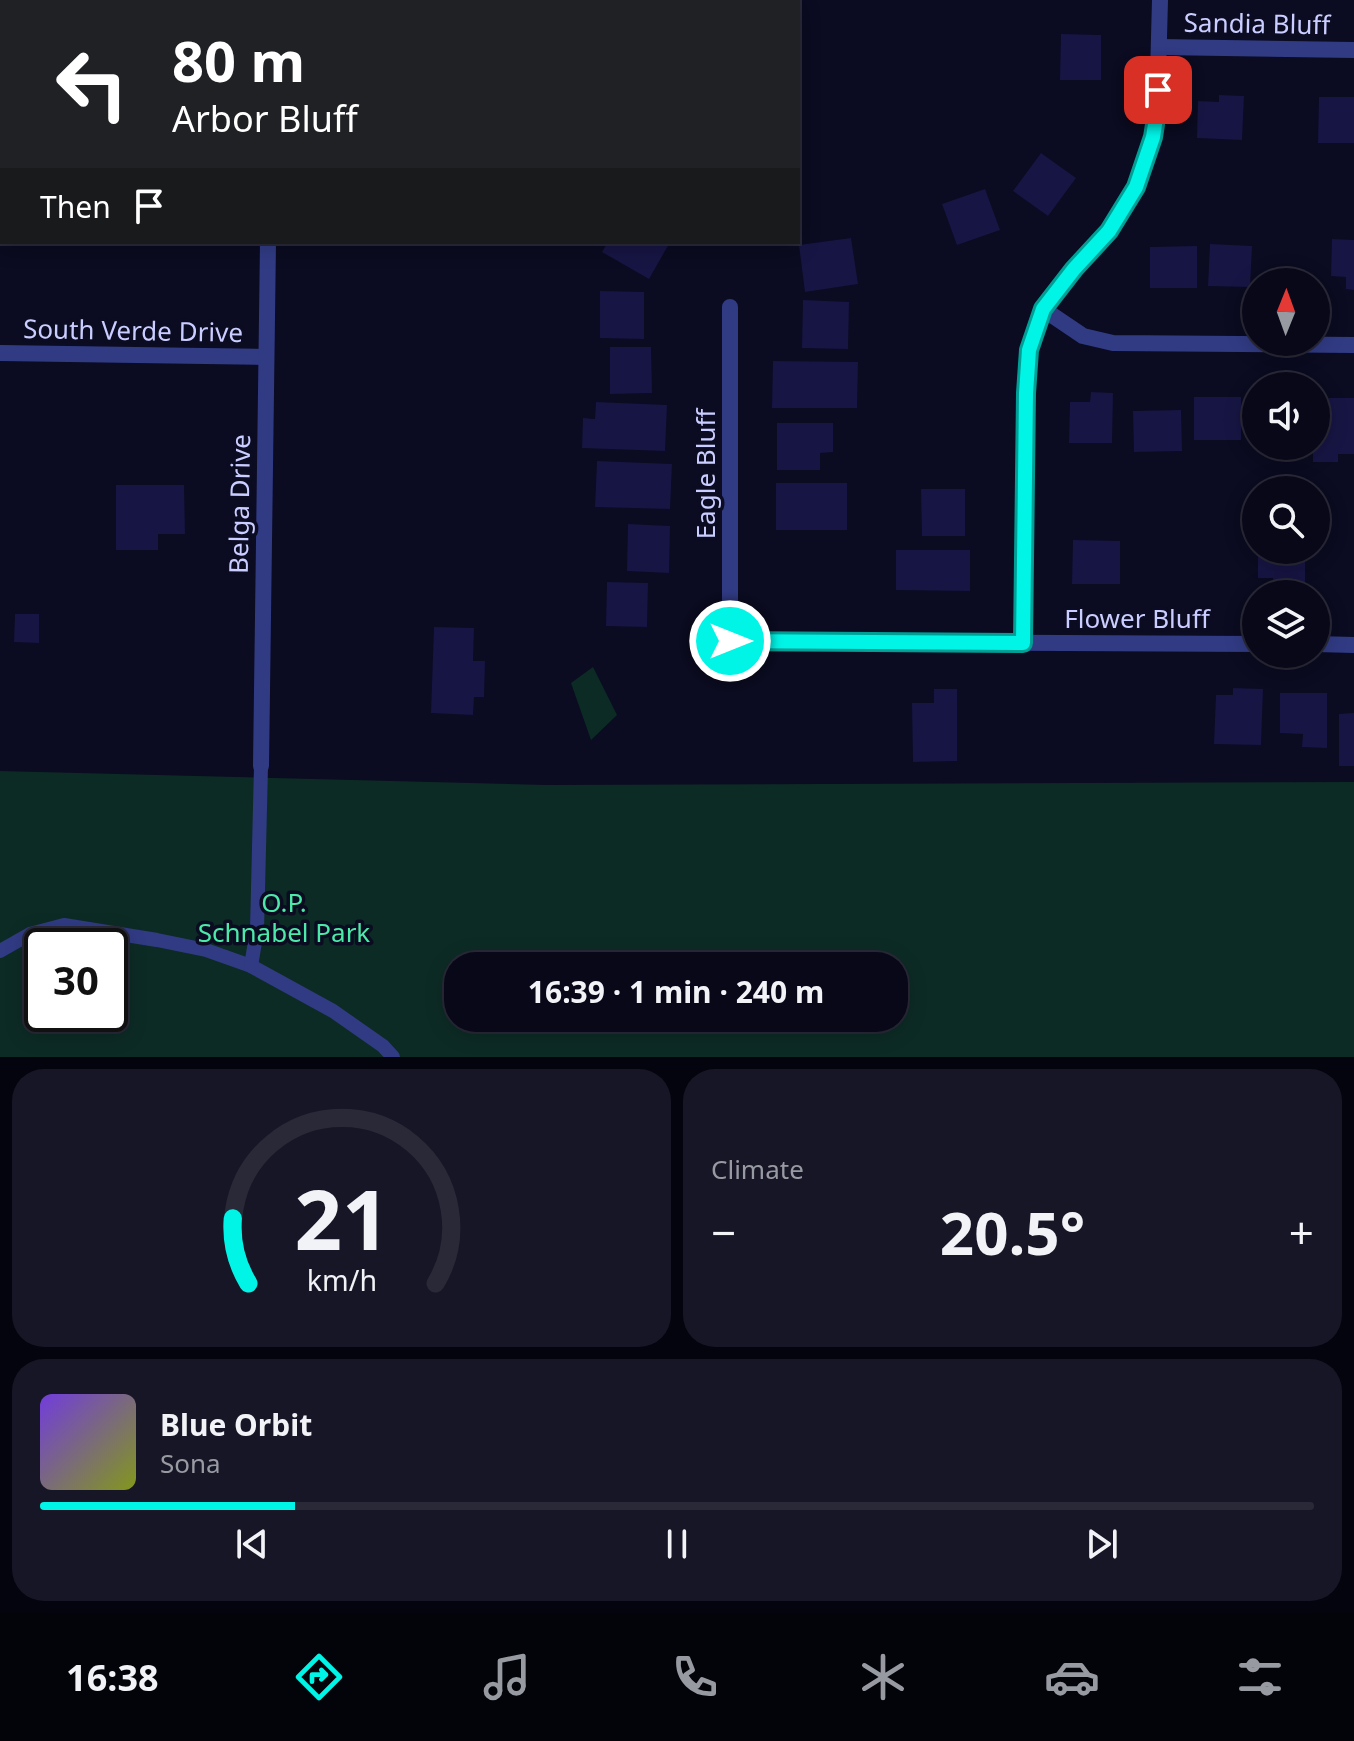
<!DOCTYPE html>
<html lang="en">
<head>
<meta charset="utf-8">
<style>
  :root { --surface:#080819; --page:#161626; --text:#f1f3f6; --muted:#989aa2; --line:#292938; --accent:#00f5e7 }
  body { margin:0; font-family:"Noto Sans",sans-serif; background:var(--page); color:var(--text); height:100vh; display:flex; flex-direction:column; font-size:30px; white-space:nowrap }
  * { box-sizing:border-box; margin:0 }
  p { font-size:26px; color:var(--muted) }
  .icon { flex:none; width:44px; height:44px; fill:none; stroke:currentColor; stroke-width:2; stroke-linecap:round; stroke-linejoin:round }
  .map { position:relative; height:1057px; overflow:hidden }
  .side { display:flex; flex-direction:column; gap:12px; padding:12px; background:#04040e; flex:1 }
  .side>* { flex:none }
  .guide { position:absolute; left:0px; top:0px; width:800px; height:244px; box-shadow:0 4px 20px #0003,0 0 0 2px var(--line); background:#202124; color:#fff; overflow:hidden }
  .needle { width:52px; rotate:1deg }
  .buttons { position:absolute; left:1242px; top:268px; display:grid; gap:16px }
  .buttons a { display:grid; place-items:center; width:88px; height:88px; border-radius:50%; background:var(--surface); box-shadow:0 4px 20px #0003,0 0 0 2px var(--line); font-size:40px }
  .speed { position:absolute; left:24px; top:928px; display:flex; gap:16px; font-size:40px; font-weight:700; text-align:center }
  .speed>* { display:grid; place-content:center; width:104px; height:104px; border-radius:50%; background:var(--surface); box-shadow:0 4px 20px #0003,0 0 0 2px var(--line); line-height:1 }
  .speed .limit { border:4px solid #111; border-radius:12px; background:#fff; color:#111 }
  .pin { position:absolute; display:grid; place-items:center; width:68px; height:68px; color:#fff; margin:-34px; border-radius:16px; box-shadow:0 4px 12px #0006 }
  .me { position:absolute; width:88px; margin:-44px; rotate:90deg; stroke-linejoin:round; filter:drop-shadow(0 0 6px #0008) }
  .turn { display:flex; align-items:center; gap:28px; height:168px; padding:0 40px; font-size:36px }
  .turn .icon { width:104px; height:104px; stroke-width:2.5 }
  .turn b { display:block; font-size:56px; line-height:68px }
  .then { display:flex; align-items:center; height:76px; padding:0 40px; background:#0003; gap:16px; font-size:30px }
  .big { font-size:60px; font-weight:700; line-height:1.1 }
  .side .card { flex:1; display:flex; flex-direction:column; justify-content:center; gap:12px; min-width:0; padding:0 28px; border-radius:32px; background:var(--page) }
  .side .dial { align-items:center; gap:0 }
  .dial svg { height:208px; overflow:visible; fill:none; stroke:var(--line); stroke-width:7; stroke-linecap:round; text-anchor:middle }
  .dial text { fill:var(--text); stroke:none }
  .song { display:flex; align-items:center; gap:24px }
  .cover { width:96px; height:96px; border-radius:12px; background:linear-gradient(135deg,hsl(260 70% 55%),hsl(70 70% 35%)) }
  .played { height:8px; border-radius:4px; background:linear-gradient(90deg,var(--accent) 20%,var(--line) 20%) }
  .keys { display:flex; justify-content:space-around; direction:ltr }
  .heat { display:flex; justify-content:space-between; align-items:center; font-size:44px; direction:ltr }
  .side .tiles { flex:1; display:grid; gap:12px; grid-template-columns:1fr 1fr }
  .card:last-child { grid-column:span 2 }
  .trip { position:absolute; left:444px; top:952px; width:464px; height:80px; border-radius:32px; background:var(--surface); box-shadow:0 4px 20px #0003,0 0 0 2px var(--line); font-weight:700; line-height:80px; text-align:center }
  .menu { display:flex; height:128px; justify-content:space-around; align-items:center; background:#03030a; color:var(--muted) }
  .menu .icon { width:56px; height:56px }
  .menu .selected { color:var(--accent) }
  .menu b { font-size:36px; color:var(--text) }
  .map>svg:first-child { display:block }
  .green { fill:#0d2b25; fill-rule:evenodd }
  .building { fill:#171543 }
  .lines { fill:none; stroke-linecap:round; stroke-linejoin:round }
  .lane { stroke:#313b84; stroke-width:14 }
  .street { stroke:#313b84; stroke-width:16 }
  .route-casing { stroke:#009f96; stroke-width:20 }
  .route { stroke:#00f5e7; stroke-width:14 }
  .labels { text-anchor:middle; stroke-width:7; stroke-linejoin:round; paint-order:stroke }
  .street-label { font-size:26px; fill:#cacdff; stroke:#0b0b21 }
  .park-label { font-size:26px; fill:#4ceaa9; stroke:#0b0b21 }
</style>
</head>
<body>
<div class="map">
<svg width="1354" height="1057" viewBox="0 0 1354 1057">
  <rect width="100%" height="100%" fill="#0b0b21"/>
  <g class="green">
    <path d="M593 667 617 715 591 740 571 683Z"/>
    <path d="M0 771 546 785 1354 782V1057H0ZM42 946H110V1014H42ZM458 966H894V1018H458Z"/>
  </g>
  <g class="building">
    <path d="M1061 34 1101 35V80H1060Z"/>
    <path d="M1219 95 1244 96 1242 140 1197 138 1198 101 1219 102Z"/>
    <path d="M1319 97H1354V143H1318Z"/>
    <path d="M1041 153 1076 178 1048 216 1013 191Z"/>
    <path d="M985 189 1000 230 957 245 942 204Z"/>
    <path d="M851 238 858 284 805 292 799 245Z"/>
    <path d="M1332 239 1354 240V290L1346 289V277L1331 276Z"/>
    <path d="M608 242H670L649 279 602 252Z"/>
    <path d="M1210 244 1252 246 1250 287 1208 286Z"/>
    <path d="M1197 246V288H1150V247Z"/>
    <path d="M600 291 644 292V339L600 338Z"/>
    <path d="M803 300 849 302 848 349 802 348Z"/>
    <path d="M610 347H651L652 393 610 394Z"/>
    <path d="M773 361 858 362 857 408H772Z"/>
    <path d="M1091 392 1113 393 1112 443H1069L1070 402H1090Z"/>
    <rect x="1194" y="397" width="47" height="43"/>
    <path d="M1329 398H1354V454H1338V462H1313V446H1316V404H1329Z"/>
    <path d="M596 402 667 405 665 451 582 448 583 418 595 419Z"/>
    <path d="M1181 410 1182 451 1134 452 1133 411Z"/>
    <path d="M777 423H833V452L820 453V470H777Z"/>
    <path d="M597 461 672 464 670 509 595 507Z"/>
    <rect x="776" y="483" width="71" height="47"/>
    <path d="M116 485H184L185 534H158V550H116Z"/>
    <path d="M921 489H965V536H922Z"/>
    <path d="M628 524 670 526 669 573 627 571Z"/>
    <path d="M1073 540 1120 541V584H1072Z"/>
    <path d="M896 550H970V591L896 590Z"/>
    <path d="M1258 550H1305V592H1273V578H1258Z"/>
    <path d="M607 582 648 583 647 627 606 626Z"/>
    <path d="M15 614H39V643L14 642Z"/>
    <path d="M434 627 474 628 473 661H485L484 697H474L473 715 431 713Z"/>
    <path d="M1233 688 1263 689 1261 745 1214 744 1216 695H1233Z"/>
    <path d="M934 689H957V761L913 762 912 703H934Z"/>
    <path d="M1280 693H1327V748L1302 747 1303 734 1280 733Z"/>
    <path d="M1354 713V766H1339V714Z"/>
  </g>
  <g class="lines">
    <g class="lane">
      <path d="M0 951 30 934 64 925 157 940 206 950 251 966 333 1011 383 1046 393 1057"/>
      <path d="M251 966 257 930 261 766"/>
    </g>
    <g class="street">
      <path d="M273 2V0"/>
      <path d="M1160 47 1354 50"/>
      <path d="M730 307V641L1256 644"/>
      <path d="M1043 309 1083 336 1113 343 1354 345"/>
      <path d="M0 353 266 357"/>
      <path d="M1023 643 1026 393 1029 350 1043 309 1074 269 1109 231 1124 209 1136 187 1145 162 1153 137 1157 112 1160 0"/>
      <path d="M1316 644 1354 645"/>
      <path d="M261 766 268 242"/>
    </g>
  </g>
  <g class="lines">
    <defs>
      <path id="route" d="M730 641 1023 643 1026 393 1029 350 1043 309 1074 269 1109 231 1136 187 1153 137 1157 112 1158 90"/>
    </defs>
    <use href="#route" class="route-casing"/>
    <use href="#route" class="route"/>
  </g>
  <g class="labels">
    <g class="street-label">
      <text transform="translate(1257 24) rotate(1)" y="9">Sandia Bluff</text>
      <text transform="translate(133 331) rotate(1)" y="9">South Verde Drive</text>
      <text transform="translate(706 474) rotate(-90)" y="9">Eagle Bluff</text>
      <text transform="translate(240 504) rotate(-89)" y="9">Belga Drive</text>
      <text x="1137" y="628">Flower Bluff</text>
    </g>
    <g class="park-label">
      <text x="284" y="912">O.P.<tspan x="284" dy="30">Schnabel Park</tspan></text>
    </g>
  </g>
</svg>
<div class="buttons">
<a><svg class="needle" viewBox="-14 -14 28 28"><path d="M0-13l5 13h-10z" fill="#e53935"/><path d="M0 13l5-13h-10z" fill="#989aa2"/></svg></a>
<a><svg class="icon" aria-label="sound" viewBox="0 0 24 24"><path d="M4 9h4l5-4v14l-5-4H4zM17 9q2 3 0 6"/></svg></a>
<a><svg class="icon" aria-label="search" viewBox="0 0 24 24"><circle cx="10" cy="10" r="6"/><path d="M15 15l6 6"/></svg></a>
<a><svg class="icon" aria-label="layers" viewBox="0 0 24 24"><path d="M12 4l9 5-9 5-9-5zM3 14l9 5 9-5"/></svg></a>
</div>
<div class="speed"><div class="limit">30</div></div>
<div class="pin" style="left:1158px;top:90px;background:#d93025"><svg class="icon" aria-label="arrive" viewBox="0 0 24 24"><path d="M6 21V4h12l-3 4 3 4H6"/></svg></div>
<svg class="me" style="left:730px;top:641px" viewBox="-20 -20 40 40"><circle r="17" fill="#00f5e7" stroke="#fff" stroke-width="3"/><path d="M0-11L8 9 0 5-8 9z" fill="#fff"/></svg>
<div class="trip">16:39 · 1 min · 240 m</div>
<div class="guide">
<div class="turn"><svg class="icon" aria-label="left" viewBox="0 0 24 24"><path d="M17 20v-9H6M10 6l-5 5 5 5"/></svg><div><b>80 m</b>Arbor Bluff</div></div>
<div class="then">Then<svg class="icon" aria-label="arrive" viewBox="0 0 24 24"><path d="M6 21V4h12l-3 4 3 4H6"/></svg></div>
</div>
</div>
<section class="side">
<div class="tiles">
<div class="card dial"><svg viewBox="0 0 100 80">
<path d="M14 69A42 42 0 1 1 86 69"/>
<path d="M14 69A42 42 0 0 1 8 44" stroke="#00f5e7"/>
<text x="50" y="56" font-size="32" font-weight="700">21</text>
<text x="50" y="72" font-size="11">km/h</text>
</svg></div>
<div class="card"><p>Climate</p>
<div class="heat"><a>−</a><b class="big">20.5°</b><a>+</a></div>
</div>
<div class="card">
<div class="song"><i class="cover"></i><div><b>Blue Orbit</b><p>Sona</p></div></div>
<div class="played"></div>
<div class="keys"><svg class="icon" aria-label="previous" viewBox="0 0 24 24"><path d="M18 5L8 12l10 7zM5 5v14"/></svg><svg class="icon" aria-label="pause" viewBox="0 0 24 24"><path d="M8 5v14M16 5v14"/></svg><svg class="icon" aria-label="next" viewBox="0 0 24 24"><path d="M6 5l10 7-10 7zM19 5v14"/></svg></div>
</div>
</div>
</section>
<nav class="menu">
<b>16:38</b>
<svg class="icon selected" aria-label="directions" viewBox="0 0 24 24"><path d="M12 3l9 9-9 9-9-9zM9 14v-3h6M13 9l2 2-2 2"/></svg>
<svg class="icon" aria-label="music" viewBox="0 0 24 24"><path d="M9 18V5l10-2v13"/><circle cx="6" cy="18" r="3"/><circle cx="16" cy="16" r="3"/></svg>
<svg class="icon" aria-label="phone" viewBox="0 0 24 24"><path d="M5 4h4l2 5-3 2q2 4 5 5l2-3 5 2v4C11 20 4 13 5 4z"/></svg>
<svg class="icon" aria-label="climate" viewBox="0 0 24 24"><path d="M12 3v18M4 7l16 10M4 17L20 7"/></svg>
<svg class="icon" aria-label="car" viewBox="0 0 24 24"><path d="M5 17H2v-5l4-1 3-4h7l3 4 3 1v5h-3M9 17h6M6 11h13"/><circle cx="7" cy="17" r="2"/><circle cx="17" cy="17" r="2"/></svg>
<svg class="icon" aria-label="filters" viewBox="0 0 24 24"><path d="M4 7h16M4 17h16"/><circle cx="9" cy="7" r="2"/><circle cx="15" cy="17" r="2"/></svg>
</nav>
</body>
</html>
